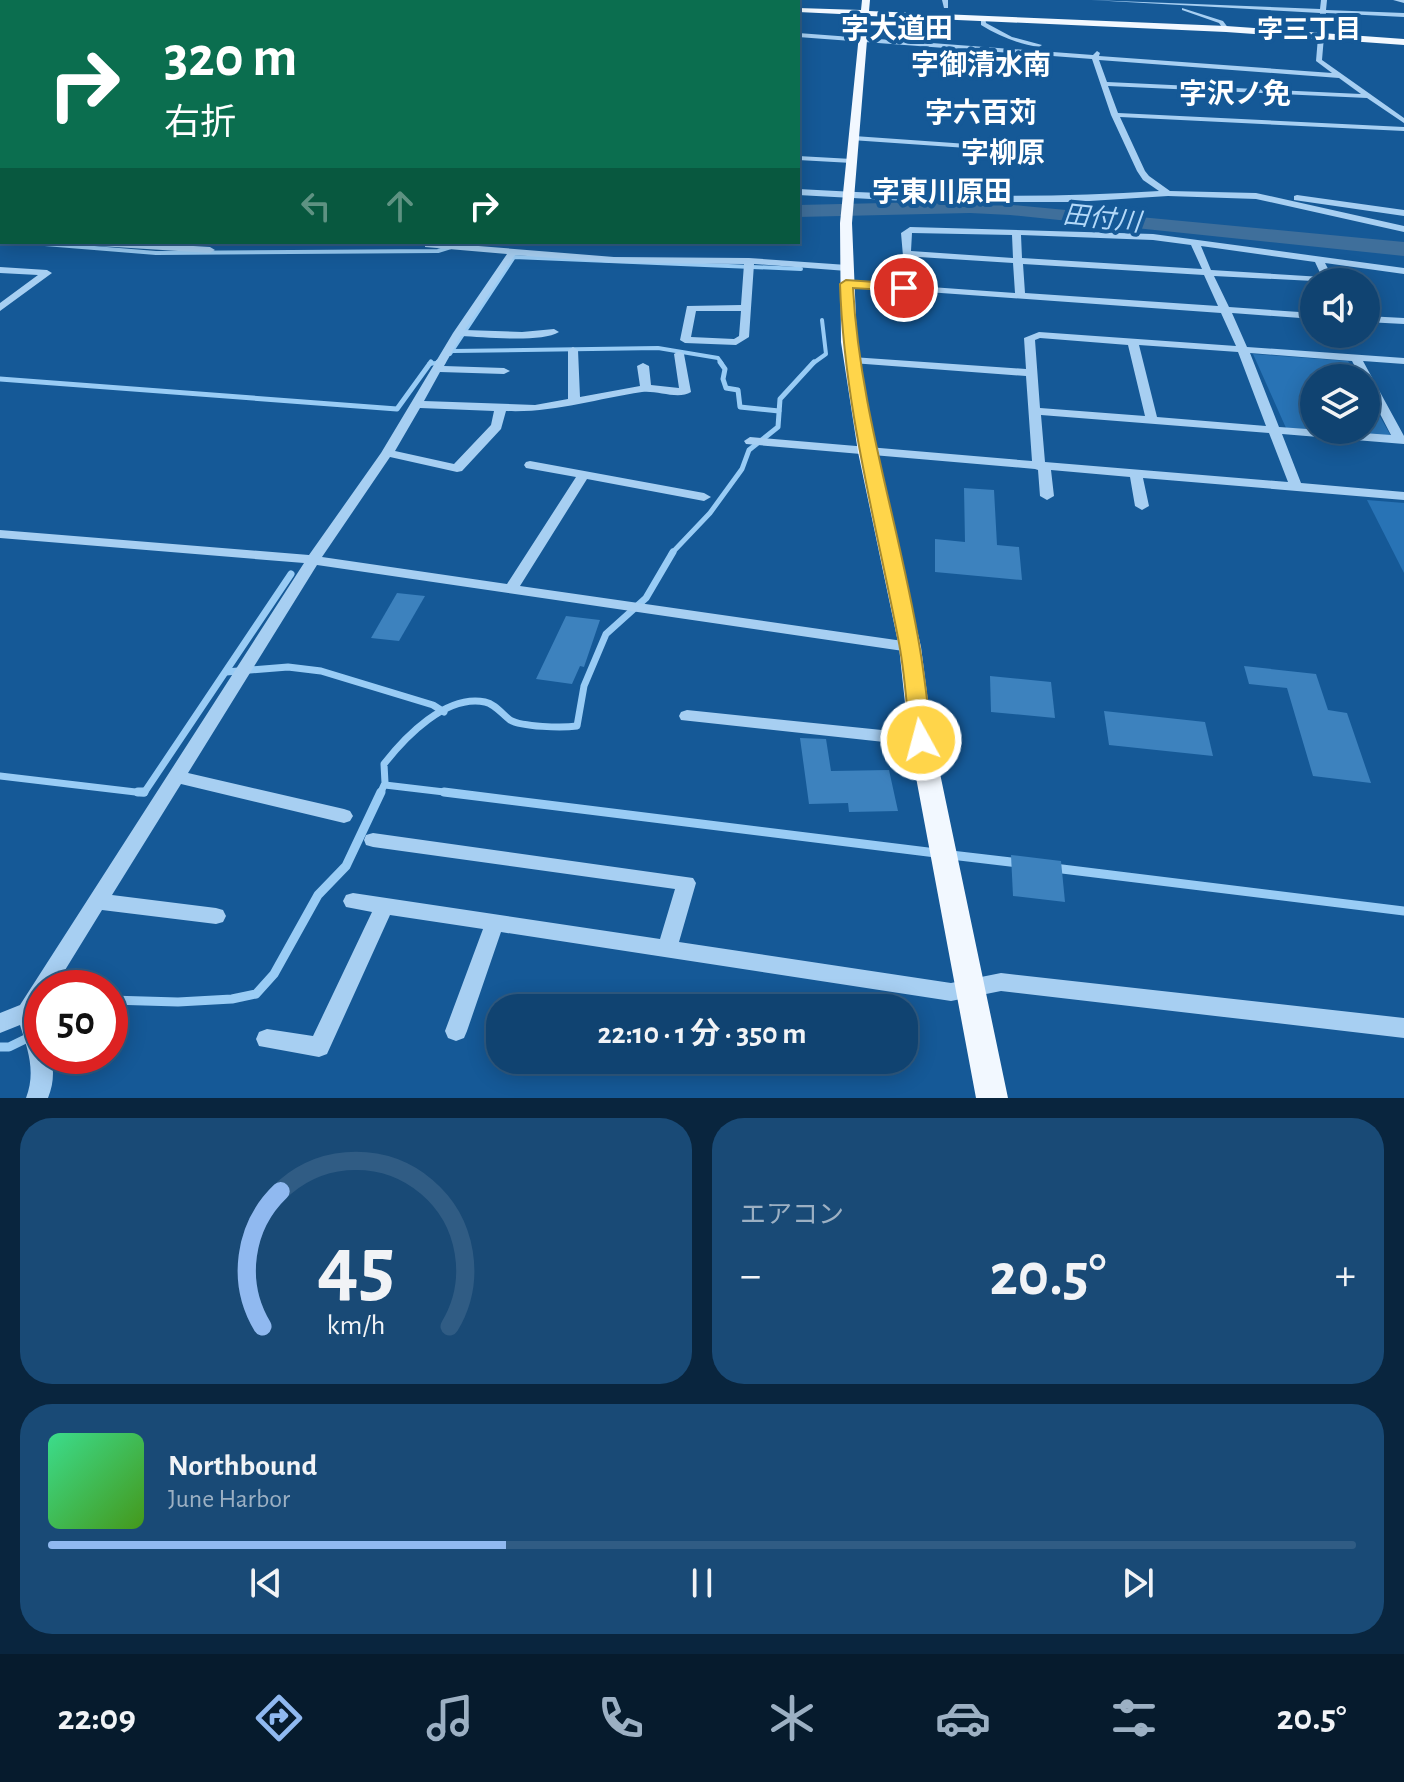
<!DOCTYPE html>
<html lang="ja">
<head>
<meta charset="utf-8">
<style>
  :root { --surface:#104371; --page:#194a76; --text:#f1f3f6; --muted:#9cb0c3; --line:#305c84; --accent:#90b9f0 }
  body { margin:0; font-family:"Alegreya Sans","Noto Sans JP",sans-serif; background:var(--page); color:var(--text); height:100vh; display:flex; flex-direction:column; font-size:30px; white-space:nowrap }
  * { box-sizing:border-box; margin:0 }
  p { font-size:26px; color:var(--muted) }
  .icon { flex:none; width:44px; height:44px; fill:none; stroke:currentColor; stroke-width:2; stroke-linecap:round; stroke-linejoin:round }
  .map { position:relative; height:1098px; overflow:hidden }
  .details { display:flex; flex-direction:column; gap:20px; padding:20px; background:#09253e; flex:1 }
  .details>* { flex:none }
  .hud { position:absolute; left:0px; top:0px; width:800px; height:244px; box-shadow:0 4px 20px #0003,0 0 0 2px var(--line); background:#0b6e4f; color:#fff; overflow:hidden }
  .controls { position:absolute; left:1300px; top:268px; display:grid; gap:16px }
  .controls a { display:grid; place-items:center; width:80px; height:80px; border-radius:50%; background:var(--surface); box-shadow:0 4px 20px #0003,0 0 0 2px var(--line); font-size:40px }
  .speed { position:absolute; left:24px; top:970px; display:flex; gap:16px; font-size:40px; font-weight:700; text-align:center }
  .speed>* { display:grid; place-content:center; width:104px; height:104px; border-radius:50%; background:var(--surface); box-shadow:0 4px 20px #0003,0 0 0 2px var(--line); line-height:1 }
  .speed .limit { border:12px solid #d22; background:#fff; color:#111 }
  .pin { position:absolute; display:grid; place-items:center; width:68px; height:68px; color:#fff; margin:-34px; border:4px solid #fff; border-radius:50%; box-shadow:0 2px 8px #0007 }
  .me { position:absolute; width:88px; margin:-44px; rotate:353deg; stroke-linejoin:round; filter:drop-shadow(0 0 6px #0008) }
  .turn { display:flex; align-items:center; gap:28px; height:168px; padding:0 32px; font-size:36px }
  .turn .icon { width:104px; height:104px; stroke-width:2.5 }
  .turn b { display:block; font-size:56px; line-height:68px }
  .lanes { display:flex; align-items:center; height:76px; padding:0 32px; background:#0003; justify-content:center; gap:40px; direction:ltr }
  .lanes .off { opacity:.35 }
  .big { font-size:60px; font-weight:700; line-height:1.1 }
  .details .tile { flex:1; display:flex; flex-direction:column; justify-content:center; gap:12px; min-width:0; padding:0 28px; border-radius:32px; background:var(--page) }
  .details .dial { align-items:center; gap:0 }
  .dial svg { height:208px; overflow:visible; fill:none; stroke:var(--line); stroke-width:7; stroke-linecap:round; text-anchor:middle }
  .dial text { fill:var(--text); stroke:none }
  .song { display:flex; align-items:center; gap:24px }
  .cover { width:96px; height:96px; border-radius:12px; background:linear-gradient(135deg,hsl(150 70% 55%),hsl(100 70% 35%)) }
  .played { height:8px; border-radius:4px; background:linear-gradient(90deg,var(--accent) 35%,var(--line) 35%) }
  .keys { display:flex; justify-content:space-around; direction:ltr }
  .heat { display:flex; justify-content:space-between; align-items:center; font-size:44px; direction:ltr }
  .details .tiles { flex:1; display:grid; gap:20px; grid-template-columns:1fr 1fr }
  .tile:last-child { grid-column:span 2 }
  .trip { position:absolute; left:486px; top:994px; width:432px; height:80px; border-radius:32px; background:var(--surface); box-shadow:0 4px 20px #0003,0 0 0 2px var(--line); font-weight:700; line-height:80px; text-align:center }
  .menu { display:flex; height:128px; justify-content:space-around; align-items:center; background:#061b2d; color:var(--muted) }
  .menu .icon { width:56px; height:56px }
  .menu .selected { color:var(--accent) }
  .menu b { font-size:36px; color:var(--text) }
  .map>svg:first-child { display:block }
  .green { fill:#2873b5 }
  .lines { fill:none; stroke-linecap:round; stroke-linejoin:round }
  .stream-far4 { stroke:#99ccf5; stroke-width:3 }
  .stream-far3 { stroke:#99ccf5; stroke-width:4 }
  .stream-far2 { stroke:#99ccf5; stroke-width:5 }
  .stream-far1 { stroke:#99ccf5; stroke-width:7 }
  .stream { stroke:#99ccf5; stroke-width:9 }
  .river { fill:#3f6f9b; fill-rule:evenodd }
  .building { fill:#3d82be }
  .minor { fill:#a7cff2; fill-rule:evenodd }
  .major { fill:#f2f8ff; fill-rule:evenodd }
  .rail-casing { stroke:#fff; stroke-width:4 }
  .rail { stroke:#155997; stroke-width:3; stroke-dasharray:8; stroke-linecap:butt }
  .route { fill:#ffd54a; stroke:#a68a30; stroke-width:2 }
  .labels { text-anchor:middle; stroke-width:8; stroke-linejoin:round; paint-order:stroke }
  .far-neighbourhood-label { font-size:26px; font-weight:bold; fill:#fff; stroke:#155997 }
  .far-water-label { font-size:26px; font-style:italic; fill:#b3d9f9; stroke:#155997 }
  .far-quarter-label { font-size:28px; font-weight:bold; fill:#fff; stroke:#155997 }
</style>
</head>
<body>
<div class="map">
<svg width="1404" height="1098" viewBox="0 0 1404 1098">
  <rect width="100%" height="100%" fill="#155997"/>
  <g class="green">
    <path d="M1253 354 1348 361 1358 378H1314V430H1366V392L1391 436 1286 428Z"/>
    <path d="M1367 500 1404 503V573Z"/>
  </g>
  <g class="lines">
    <g class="stream-far4">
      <path d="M421 0 442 2"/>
      <path d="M489 2 493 0"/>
    </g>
    <g class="stream-far3">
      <path d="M20 242 156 253 438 251 467 242"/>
      <path d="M453 351 658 348 718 358 722 364"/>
      <path d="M450 354 514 257 801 269"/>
      <path d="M429 364 443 362"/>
      <path d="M812 364 826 354 822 320"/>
    </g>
    <g class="stream-far2">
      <path d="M438 362H443"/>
      <path d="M720 362 725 369 723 379 726 388 738 390 740 407 779 411"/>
      <path d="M0 379 397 409 431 362"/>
      <path d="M671 554 710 513 742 469 749 450 778 427 780 399 814 362"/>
    </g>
    <g class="stream-far1">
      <path d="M226 672 288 667 321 671 433 705 444 712"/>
      <path d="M0 776 144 793 291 574"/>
      <path d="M385 785 461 794"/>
      <path d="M380 794 385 783 384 764C405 737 446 694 485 702 495 704 502 714 510 720 522 727 562 728 577 726L584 686 606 634 646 598 673 552"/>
    </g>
    <g class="stream">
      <path d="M138 792H144"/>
      <path d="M444 792 936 853"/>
      <path d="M951 855 1019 863"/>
      <path d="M1054 868 1404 911"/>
      <path d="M110 1000 178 1002 232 999 256 994 274 974 318 895 346 866 381 792"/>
      <path d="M0 1047H9L42 1031"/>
    </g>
    <g class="river">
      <path d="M970 201 1404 242V256L1010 215 970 213 798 217V205Z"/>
      <rect x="0" y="212" width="2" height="13"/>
    </g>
  </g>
  <g class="building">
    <path d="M964 488 994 490 997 545 1019 547 1022 580 935 572V539L965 542Z"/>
    <path d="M397 593 425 596 399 641 371 638Z"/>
    <path d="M566 616 600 620 584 667 580 666 572 684 536 679Z"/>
    <path d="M1244 666 1316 674 1328 710 1347 713 1371 783 1313 776 1287 688 1249 684Z"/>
    <path d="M990 676 1051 682 1055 718 991 712Z"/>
    <path d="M1104 711 1205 722 1213 756 1109 745Z"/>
    <path d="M800 738 826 739 831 771 889 770 898 811 849 812 848 803 809 804Z"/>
    <path d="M1011 855 1061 861 1065 902 1013 896Z"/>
  </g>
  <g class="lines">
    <g class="minor">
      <path d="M639 0H645L647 2H641Z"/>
      <path d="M942 0H948V8H944Z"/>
      <path d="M1091 0 1320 9 1321 0H1327L1326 10 1404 13V17L1326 13 1322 60 1404 118V123L1367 98 1108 86 1118 113 1404 127V131L1120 117 1145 171 1149 176 1170 191 1256 193 1404 226V232L1256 199 1168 196 1074 202H925L798 195V189C919 196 1039 199 1159 191L1143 180 1137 171 1111 115 1092 59 798 37V33L1093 55 1097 51 1100 53 1099 56 1332 73 1316 61 1320 13ZM1099 60 1339 78 1361 94 1107 82Z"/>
      <path d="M1393 0H1404V3Z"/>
      <path d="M1182 8 1223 21 1229 29 1224 30 1219 23 1182 10Z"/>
      <path d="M981 17H985L986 23 1012 37 1042 45 1039 47C1018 44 999 36 981 25Z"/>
      <rect x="0" y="26" width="2" height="4"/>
      <rect x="0" y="43" width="2" height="4"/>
      <rect x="0" y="61" width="2" height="4"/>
      <path d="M0 99H2L0 104Z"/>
      <rect x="0" y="130" width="2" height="4"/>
      <path d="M854 136 996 146 1000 148 996 150 851 140V136Z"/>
      <path d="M798 156 852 159 856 161 852 163 798 160Z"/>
      <rect x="0" y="192" width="2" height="6"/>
      <path d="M1297 195 1404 210V216L1294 200V196Z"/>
      <path d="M910 227 1153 234 1404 268V274L1325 263 1334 280 1333 282 1214 276 1229 307 1314 313V319L1232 313 1247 347 1404 358V364L1363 361 1404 436V444L1282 434 1301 483 1404 492V500L1143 478 1149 506 1142 510 1135 506 1130 477 1051 470 1054 496 1047 500 1040 496 1038 470 1035 469 746 444 744 441 750 437 1032 461 1026 376 852 363 846 360 852 357 1026 369 1024 338 1039 332 1236 346 1221 313 843 286V282L846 281 1015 293 1013 263 903 256 901 233ZM912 233 1012 235 1013 258 911 251ZM1021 235 1153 240 1191 245 1202 269 1022 258ZM1201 246 1315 262 1322 277 1211 270ZM1023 264 1204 275 1218 306 1025 293ZM1040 338 1128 345 1145 416 1040 408 1035 340ZM1139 345 1238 352 1266 426 1157 417ZM1250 353 1352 361 1361 378H1366V387L1391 435 1279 427ZM1041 415 1269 433 1288 482 1045 462Z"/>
      <path d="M0 228 2 229V235L0 234Z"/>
      <path d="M78 242H127L210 247 215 250 210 253 83 245Z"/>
      <path d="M428 242 614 257 749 258 847 265 852 268 847 271 754 264 749 337 736 345 685 343 680 340 687 306 741 305 744 264 614 263 515 255 465 330 522 332 554 329 559 332C541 343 485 337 461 336L444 366 504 368 510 371 504 374 440 372 424 401 535 405 568 399V350L573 347 578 350 580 397 640 386 637 366 643 363 649 366 651 385 679 388 674 354 679 351 684 354 691 392C678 400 657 390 642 392 595 399 554 413 506 411L501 429 462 471 457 472 390 457 322 557 507 584 576 477 526 468 524 465 526 462 530 461 704 493 711 497 704 501 587 479 520 586 910 642 915 643 918 647 915 651 910 652 317 565 188 773 344 809 350 811 353 816 350 821 344 823 181 784 112 895 216 908 223 910 226 916 223 922 216 924 102 910 54 988H42V1007L38 1013 42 1028V1056H51C54 1071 54 1083 48 1098H26C36 1072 28 1050 20 1025L0 1033V1013L20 1005 304 563 0 538V530L309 555 381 453 453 333 507 254 425 247V243ZM696 311H741L739 336 734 339 691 337ZM420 408 494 411 491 425 454 464 395 451Z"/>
      <path d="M0 267 47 270 52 273 0 311V303L38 275 0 273Z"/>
      <path d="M1366 316 1404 318V324L1366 322Z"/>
      <path d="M687 710 921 734 927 736 929 740 927 744 921 746 681 720 679 716 681 712Z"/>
      <path d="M373 833 693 878 696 883 679 942 951 983 1001 973 1404 1018V1038L1001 991 951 1001 501 932 467 1031 464 1038 456 1041 448 1038 445 1031 483 929 390 915 327 1054 319 1057 259 1046 256 1039 259 1032 267 1029 313 1036 372 912 346 907 343 901 346 895 353 893 660 939 675 889 373 847 366 845 364 840 366 835Z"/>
    </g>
    <g class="major">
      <path d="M862 0H870L869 11 1226 26 1404 39V45L1226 32 869 16 852 223 857 342 876 452 921 647 933 740 1008 1098H976L909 740 899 647 858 452 841 342 840 223 861 15 798 12V8L861 10Z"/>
      <rect x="0" y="10" width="2" height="4"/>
    </g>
    <defs>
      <path id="rail" d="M438 2 442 0"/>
    </defs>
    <use href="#rail" class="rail-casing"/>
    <use href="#rail" class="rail"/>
  </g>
  <path class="route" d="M846 280 904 284 911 288 904 291 853 288C860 414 900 526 920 649 925 679 928 709 932 740L929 745H914L910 740C907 708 905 675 899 643 876 523 844 406 840 284Z"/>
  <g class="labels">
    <g class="far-neighbourhood-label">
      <text x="1309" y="38">字三丁目</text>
    </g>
    <g class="far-water-label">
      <text transform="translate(1102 218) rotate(6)" y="9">田付川</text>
    </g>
    <g class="far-quarter-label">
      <text x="897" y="38">字大道田</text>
      <text x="981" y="74">字御清水南</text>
      <text x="1235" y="103">字沢ノ免</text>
      <text x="981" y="122">字六百苅</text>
      <text x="1003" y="162">字柳原</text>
      <text x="942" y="201">字東川原田</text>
    </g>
  </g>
</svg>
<div class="controls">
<a><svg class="icon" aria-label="sound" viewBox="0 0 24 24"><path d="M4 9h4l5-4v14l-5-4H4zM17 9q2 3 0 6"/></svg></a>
<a><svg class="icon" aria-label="layers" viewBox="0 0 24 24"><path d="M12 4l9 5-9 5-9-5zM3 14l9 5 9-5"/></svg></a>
</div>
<div class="speed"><div class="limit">50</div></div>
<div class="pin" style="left:904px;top:288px;background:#d93025"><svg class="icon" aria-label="arrive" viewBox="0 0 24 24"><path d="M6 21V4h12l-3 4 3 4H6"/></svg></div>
<svg class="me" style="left:921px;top:740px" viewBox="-20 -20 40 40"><circle r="17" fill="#ffd54a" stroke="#fff" stroke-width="3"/><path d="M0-11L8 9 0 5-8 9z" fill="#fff"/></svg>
<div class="trip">22:10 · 1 分 · 350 m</div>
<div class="hud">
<div class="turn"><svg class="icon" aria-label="right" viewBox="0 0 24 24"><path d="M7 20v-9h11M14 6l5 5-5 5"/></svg><div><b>320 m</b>右折</div></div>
<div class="lanes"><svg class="icon off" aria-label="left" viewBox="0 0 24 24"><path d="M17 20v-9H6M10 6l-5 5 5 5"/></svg><svg class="icon off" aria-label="ahead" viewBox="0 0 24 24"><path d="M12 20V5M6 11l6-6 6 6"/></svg><svg class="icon" aria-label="right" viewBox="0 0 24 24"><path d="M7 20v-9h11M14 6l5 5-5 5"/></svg></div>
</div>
</div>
<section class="details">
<div class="tiles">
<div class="tile dial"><svg viewBox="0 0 100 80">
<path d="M14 69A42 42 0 1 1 86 69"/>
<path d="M14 69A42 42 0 0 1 21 17" stroke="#90b9f0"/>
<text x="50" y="56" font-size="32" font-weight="700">45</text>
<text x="50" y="72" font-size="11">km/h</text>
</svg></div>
<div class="tile"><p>エアコン</p>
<div class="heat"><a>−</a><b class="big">20.5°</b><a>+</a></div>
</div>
<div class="tile">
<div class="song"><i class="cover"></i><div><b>Northbound</b><p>June Harbor</p></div></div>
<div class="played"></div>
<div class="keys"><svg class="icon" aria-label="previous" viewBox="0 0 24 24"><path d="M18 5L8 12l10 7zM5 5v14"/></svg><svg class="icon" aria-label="pause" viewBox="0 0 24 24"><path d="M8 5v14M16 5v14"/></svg><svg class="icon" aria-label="next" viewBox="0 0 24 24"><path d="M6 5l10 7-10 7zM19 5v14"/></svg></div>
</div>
</div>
</section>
<nav class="menu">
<b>22:09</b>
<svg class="icon selected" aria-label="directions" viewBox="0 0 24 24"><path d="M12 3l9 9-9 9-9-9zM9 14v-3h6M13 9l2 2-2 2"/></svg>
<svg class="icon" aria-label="music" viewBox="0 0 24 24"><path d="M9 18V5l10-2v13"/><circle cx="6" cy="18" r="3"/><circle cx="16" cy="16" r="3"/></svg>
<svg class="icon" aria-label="phone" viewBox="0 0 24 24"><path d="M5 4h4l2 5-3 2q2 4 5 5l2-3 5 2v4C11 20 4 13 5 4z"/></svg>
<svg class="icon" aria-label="climate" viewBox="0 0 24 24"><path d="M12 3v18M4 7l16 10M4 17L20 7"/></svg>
<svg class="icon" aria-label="car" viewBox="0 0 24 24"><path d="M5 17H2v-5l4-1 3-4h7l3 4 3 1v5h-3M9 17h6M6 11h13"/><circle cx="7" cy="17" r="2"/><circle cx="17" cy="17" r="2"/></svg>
<svg class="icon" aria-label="filters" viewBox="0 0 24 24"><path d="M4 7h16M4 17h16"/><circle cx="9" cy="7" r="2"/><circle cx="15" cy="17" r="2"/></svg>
<b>20.5°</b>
</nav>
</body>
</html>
